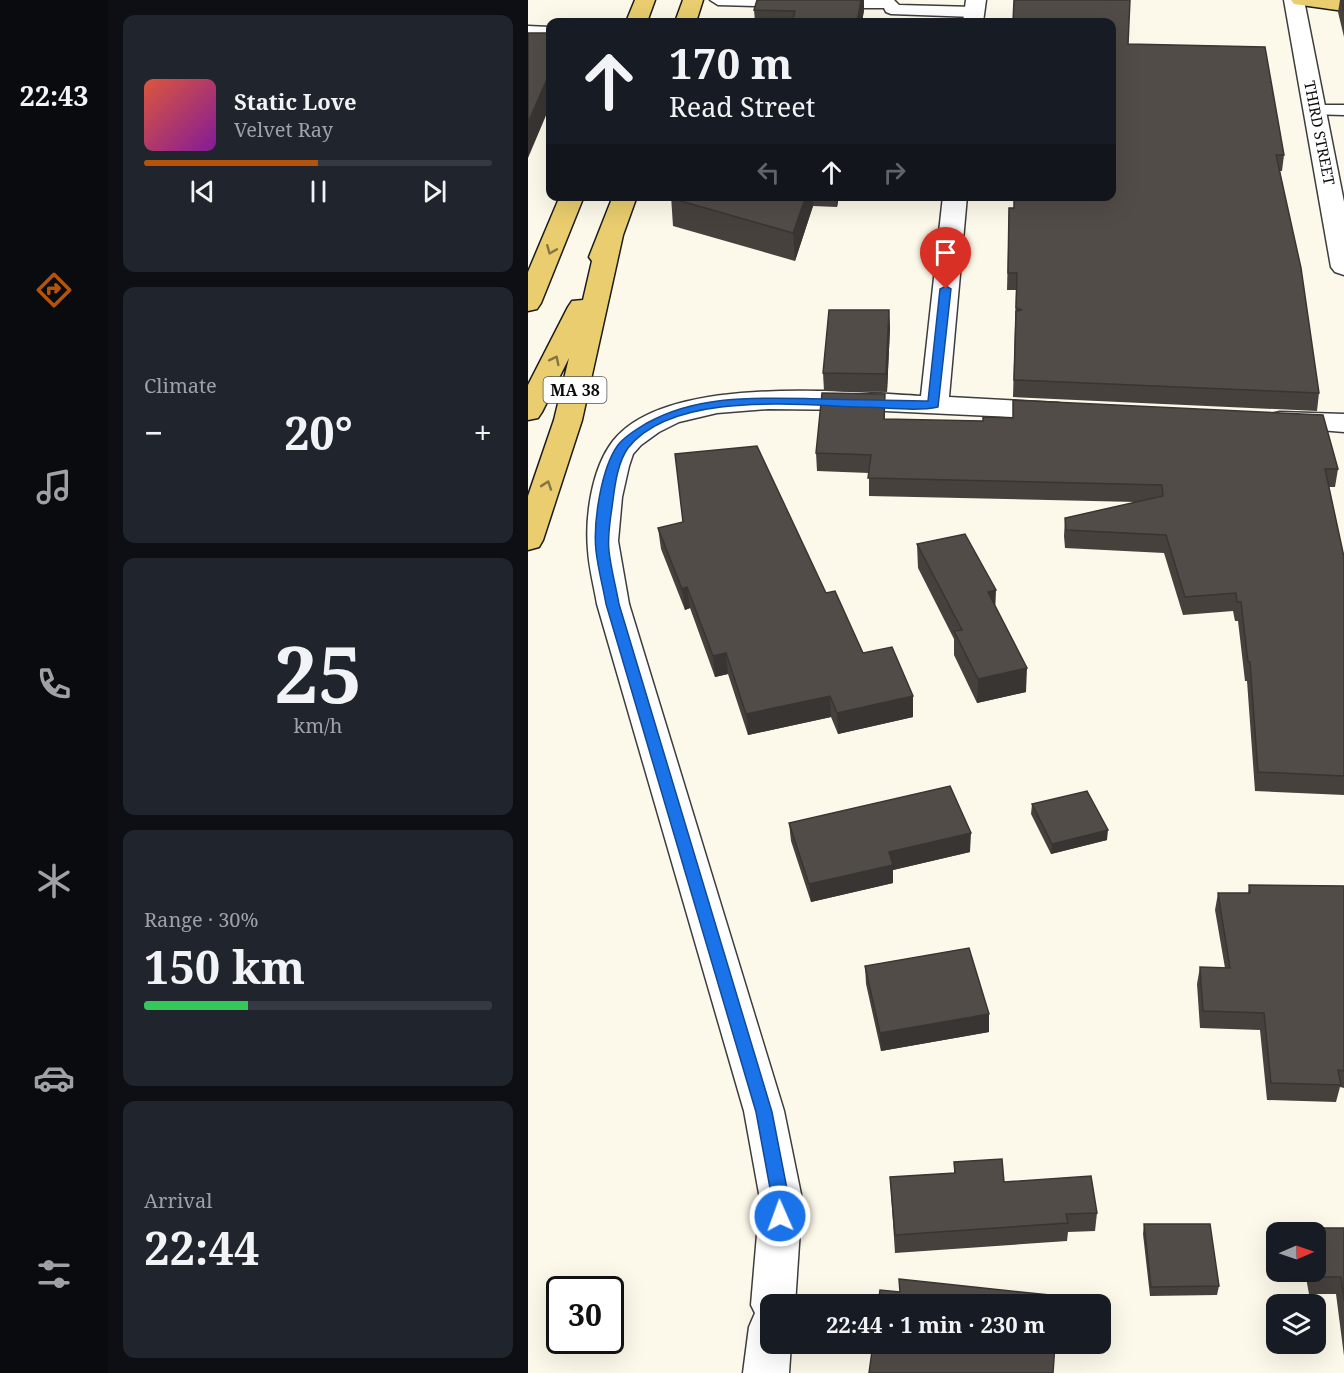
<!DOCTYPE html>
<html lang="en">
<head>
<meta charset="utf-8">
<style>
  :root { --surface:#171b24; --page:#20242c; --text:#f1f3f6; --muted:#9ea1a6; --line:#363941; --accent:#b45309 }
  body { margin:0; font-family:"Noto Serif",serif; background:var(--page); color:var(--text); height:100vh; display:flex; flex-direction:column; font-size:22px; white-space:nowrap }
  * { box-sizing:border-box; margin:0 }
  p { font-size:20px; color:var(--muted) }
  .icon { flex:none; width:33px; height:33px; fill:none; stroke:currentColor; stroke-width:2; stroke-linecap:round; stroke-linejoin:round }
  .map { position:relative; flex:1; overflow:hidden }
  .details { display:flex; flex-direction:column; gap:15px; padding:15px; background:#0d0f14; width:420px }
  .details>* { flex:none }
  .hud { position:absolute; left:18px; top:18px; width:570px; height:183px; border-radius:12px; box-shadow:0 6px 24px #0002; background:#171b24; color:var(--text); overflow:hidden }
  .needle { width:39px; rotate:88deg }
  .buttons { position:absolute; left:738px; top:1222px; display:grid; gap:12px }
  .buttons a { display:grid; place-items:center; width:60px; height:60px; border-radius:12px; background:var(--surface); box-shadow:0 6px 24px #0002; font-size:30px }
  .speed { position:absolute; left:18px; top:1276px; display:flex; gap:12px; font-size:30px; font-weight:700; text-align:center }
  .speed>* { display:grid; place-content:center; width:78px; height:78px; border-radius:50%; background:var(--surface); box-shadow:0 6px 24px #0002; line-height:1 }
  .speed .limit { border:3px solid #111; border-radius:9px; background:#fff; color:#111 }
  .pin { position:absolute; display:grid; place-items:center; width:51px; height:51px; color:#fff; margin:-62px -26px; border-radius:50% 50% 50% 0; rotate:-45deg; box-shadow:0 0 6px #0007 }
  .pin .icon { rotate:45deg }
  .me { position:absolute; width:66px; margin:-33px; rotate:358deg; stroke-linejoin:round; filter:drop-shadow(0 0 4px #0008) }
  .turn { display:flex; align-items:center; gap:21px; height:126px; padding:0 24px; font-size:27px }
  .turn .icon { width:78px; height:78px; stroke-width:2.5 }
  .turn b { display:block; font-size:42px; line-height:51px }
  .lanes { display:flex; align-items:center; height:57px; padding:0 24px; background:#0003; justify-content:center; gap:30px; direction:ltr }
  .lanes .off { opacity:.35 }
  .big { font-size:45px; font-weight:700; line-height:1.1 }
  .details .tile { flex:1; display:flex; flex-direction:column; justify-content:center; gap:9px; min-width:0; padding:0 21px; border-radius:12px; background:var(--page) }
  .details .dial { align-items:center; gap:0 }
  .dial b { font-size:78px; line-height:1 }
  .song { display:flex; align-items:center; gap:18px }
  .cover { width:72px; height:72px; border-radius:9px; background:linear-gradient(135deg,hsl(10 70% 55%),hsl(290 70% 35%)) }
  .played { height:6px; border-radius:3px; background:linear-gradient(90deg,var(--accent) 50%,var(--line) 50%) }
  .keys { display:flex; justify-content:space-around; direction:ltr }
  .heat { display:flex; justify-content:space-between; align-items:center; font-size:33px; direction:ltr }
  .charge { height:9px; border-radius:4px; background:linear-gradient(90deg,#34c759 30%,var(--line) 0) }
  .trip { position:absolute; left:232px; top:1294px; width:351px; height:60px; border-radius:12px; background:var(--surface); box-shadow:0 6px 24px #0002; font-weight:700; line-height:60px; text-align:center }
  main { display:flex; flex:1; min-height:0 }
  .menu { display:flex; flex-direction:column; width:108px; justify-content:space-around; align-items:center; background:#090b0e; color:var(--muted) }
  .menu .icon { width:42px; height:42px }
  .menu .selected { color:var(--accent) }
  .menu b { font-size:27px; color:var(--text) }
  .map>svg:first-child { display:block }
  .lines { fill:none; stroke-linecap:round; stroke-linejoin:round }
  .lane-casing { stroke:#3d3d3d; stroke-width:3 }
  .street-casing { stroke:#3d3d3d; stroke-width:3 }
  .primary-casing { stroke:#1b1b1b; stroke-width:3 }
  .lane { fill:#fff; fill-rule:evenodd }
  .street { fill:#fff; fill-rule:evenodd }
  .primary { fill:#e9cd6e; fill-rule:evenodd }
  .wall { fill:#47413e }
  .shaded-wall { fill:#393532 }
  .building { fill:#524c48; stroke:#393532; stroke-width:1.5 }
  .oneway { stroke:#857541 }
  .route { fill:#1a73e8; stroke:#114b97; stroke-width:1.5 }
  .labels { text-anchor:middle; stroke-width:6; stroke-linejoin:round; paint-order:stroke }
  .far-street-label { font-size:15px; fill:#0a0a0a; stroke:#fff }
  .shield { fill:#fff; stroke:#545454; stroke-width:1.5 }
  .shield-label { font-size:16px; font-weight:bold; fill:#0a0a0a }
</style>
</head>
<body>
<main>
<nav class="menu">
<b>22:43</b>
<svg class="icon selected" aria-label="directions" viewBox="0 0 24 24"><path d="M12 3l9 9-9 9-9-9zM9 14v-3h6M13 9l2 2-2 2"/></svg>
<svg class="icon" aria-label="music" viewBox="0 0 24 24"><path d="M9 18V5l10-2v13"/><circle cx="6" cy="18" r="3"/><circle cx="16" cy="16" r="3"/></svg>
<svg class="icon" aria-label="phone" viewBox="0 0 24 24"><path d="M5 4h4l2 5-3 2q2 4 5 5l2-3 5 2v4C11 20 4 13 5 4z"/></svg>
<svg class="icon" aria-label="climate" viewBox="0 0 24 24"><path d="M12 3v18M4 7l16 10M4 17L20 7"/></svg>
<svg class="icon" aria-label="car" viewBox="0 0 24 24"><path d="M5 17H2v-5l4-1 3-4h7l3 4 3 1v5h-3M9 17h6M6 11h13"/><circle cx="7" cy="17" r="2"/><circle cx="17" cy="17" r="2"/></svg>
<svg class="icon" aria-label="filters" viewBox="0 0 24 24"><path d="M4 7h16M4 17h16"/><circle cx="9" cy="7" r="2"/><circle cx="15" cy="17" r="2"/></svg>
</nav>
<section class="details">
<div class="tile">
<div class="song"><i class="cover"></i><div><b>Static Love</b><p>Velvet Ray</p></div></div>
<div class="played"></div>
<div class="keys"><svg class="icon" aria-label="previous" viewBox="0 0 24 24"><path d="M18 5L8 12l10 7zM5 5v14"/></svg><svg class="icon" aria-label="pause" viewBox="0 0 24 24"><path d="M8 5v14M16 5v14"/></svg><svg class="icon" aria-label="next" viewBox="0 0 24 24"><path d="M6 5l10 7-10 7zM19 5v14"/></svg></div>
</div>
<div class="tile"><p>Climate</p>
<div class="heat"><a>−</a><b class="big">20°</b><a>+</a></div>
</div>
<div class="tile dial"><b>25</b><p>km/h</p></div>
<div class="tile"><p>Range · 30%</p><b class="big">150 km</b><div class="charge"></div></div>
<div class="tile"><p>Arrival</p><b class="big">22:44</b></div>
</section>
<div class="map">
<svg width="816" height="1373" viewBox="0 0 816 1373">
  <rect width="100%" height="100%" fill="#fdf9ea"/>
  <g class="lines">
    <defs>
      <g id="lane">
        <path d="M182 0H266L268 2 260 7 190 5Z"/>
        <path d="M298 0H366L371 5 446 7 454 12 446 17 363 14 358 12 356 8H304L299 6 296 3Z"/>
        <path d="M0 26 22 27V37L0 36Z"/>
        <path d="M786 105H816V115L780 114 778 110Z"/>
      </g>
      <g id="street">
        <path d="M438 0H458L455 22H435Z"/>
        <path d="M756 0H776L816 202V275L807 272 803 267Z"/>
        <path d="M415 196H439L421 397 530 403 540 405 544 411 540 417 530 419 336 410 240 409 189 413 151 422 131 432 113 445 105 454 101 466 94 497 90 541 101 604 256 1111 274 1199 267 1305H243V1344H263L261 1373H215L221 1327 227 1313 223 1305 232 1199 216 1111 69 604C66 586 61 568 60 550 57 516 64 468 85 441 138 374 316 392 393 396Z"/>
        <path d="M752 412 816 414V432L742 426 738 420 742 414Z"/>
      </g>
      <g id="primary">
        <path d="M107 0H127L119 22H98Z"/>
        <path d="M155 0H175L168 22H147Z"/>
        <path d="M763 0H816V11L766 4Z"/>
        <path d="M32 196H56L13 303 9 309 0 311V272Z"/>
        <path d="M85 196H109L95 235 54 420 15 540 11 547 0 550V496L26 420 41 358 14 412 10 418 0 420V385L40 307 44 301 55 300 64 261 61 257Z"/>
      </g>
    </defs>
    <use href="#lane" class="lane-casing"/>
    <use href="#street" class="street-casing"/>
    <use href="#primary" class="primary-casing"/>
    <use href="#lane" class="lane"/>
    <use href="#street" class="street"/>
    <use href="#primary" class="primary"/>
  </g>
  <g class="wall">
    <path d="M812 0H816V37L810 12Z"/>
    <path d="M226 10H336L334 22H227Z"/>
    <path d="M600 44 756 155 754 171H752L791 393 789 411 485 397 488 290H479L481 208H485Z"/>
    <path d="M143 196H311L309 207 285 206 267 261 145 226Z"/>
    <path d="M361 310 362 328 359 392 296 391 295 373Z"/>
    <path d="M357 394V419L810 469 807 487H801L816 557V795L727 791 719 681H717L710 621H707L705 611 655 615 636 553 537 548 536 536 537 518 608 502 341 496V473L289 471 288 453Z"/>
    <path d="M130 528 298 593 335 653 385 717 310 734 303 717 220 735 200 674 187 677 162 608 157 610 133 549Z"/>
    <path d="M389 544 468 607 498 692 449 703 426 655V639L390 568Z"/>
    <path d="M504 804 579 840 523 854 503 814Z"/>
    <path d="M261 823 442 852 365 870V883L283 902 263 841Z"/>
    <path d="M721 885 816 886V1088L812 1087 808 1102 739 1100 732 1030 672 1028 669 984 672 967 697 968 687 910 690 893H720Z"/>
    <path d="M337 966 461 1014V1032L353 1051 338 984Z"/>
    <path d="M426 1162 476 1182 569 1213 567 1231 540 1232 539 1241 367 1253 362 1177 426 1173Z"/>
    <path d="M616 1224 691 1286 689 1295 622 1296 615 1234Z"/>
    <path d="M778 1228H816V1356L808 1294H781L777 1272H788V1233H777Z"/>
  </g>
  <g class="shaded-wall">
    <path d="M333 0H336V10L334 22H329Z"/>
    <path d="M22 72V106L0 158V123Z"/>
    <path d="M278 196H285V206L267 261 265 233Z"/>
    <path d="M308 196H311L309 207Z"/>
    <path d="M361 310 362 328 359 392 358 374Z"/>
    <path d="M159 587 162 608 157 610 154 589Z"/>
    <path d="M468 590 467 613 460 592Z"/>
    <path d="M198 653 200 674 187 677 185 656Z"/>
    <path d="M499 668 498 692 449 703 450 679Z"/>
    <path d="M302 696 303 717 220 735 218 714Z"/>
    <path d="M385 696V717L310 734 309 713Z"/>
    <path d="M580 830 579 840 523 854 524 844Z"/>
    <path d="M443 833 442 852 365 870V883L283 902 281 884 361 852Z"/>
    <path d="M461 1014V1032L353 1051 352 1033Z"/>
  </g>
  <g class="building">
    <path d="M229 0H333L329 22H264L267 11 226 10Z"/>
    <path d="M486 0H602L600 44 737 47 756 155H748L773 268 791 393 486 380 488 311 494 310 488 308 489 273H480L481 208H486V196H584V22H485Z"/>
    <path d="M813 0H816V11Z"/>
    <path d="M0 33H22V72L0 123Z"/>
    <path d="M143 196H278L265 233 142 198Z"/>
    <path d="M301 310H361L358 374 295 373Z"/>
    <path d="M294 393 357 394 356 419 455 421V417L485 418V400L795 415 810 469H797L816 557V776L730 772 722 662H720L713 602H709L708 593 657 597 638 535 538 530 537 518 635 496 634 485 340 478 343 455 288 453Z"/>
    <path d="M229 446 298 593 307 591 335 653 364 647 385 696 309 713 302 696 218 714 198 653 185 656 159 587 154 589 130 528 155 522 147 454Z"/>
    <path d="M437 534 468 590 460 592 499 668 450 679 426 631 434 630 389 544Z"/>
    <path d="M422 786 443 833 361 852 365 865 281 884 261 823Z"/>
    <path d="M559 791 580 830 524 844 504 804Z"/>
    <path d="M721 885 816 886V1071L810 1070 813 1085 743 1083 736 1013 675 1011 672 967 702 968 690 893H722Z"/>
    <path d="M441 948 461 1014 352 1033 337 966Z"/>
    <path d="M474 1159 476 1182 563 1176 569 1213 538 1214 540 1223 367 1235 362 1177 427 1173 426 1162Z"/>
    <path d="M616 1224H682L691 1286 623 1287Z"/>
    <path d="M778 1228H816V1301L813 1277H785L784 1272H788V1233H779Z"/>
    <path d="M371 1279 531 1296 530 1305H350L352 1290 372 1292Z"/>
    <path d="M345 1344H527L525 1373H341Z"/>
  </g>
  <defs><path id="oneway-chevron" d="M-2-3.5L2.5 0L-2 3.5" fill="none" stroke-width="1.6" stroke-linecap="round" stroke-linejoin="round" transform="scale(1.5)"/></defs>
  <g class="oneway">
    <use href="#oneway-chevron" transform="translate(23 250) rotate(112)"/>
    <use href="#oneway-chevron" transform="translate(27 360) rotate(-63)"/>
    <use href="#oneway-chevron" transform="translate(19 485) rotate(-71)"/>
  </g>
  <path class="route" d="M418 286 423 289 410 407C388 412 355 407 332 407 268 405 145 391 100 448 90 462 87 484 85 500 83 517 79 534 81 551 83 569 88 587 91 604L244 1112 261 1199 258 1221 252 1224 245 1221 243 1216 244 1199 228 1112 78 604C75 587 70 569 68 551 65 523 73 468 90 445 97 436 109 429 119 423 173 393 235 398 296 399 331 400 366 400 400 401L412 289Z"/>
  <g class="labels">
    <g class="far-street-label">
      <text transform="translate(791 133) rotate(79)" y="5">THIRD STREET</text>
    </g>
    <rect class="shield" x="15.5" y="377" width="63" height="26" rx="4.5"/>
    <g class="shield-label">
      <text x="47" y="396">MA 38</text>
    </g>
  </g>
</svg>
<div class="buttons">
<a><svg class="needle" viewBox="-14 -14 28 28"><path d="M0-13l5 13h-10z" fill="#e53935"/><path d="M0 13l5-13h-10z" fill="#9ea1a6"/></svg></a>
<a><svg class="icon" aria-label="layers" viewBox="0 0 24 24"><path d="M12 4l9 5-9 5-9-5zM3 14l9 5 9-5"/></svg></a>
</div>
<div class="speed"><div class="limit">30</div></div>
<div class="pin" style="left:418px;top:289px;background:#d93025"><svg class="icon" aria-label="arrive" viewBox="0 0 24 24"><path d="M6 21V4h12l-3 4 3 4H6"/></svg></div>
<svg class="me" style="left:252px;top:1216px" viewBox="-20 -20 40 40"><circle r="17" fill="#1a73e8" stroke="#fff" stroke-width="3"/><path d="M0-11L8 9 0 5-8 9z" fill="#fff"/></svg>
<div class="trip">22:44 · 1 min · 230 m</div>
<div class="hud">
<div class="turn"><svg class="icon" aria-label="ahead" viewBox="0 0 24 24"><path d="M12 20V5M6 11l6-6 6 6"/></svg><div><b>170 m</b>Read Street</div></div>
<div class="lanes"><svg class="icon off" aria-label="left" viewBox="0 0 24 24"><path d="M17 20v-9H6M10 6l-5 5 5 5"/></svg><svg class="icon" aria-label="ahead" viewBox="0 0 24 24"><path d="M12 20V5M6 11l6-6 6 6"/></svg><svg class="icon off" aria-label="right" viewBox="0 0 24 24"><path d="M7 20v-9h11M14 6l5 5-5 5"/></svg></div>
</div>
</div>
</main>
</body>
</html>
